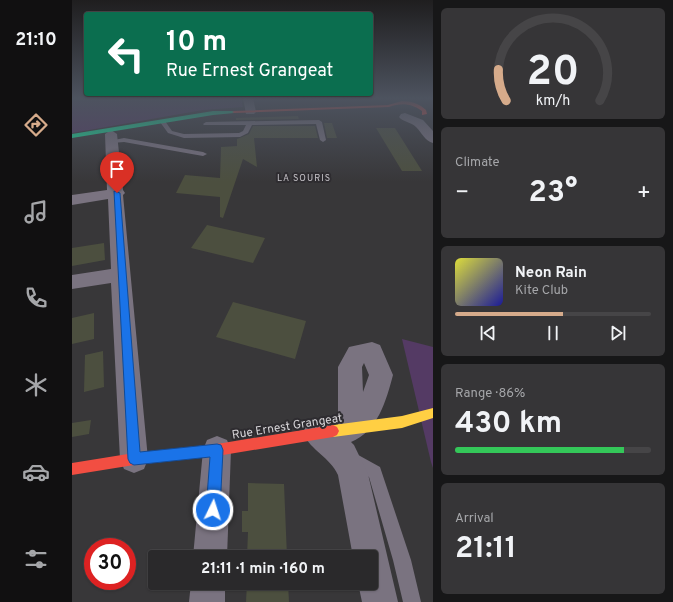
<!DOCTYPE html>
<html lang="en">
<head>
<meta charset="utf-8">
<style>
  :root { --surface:#2a292b; --page:#363537; --text:#f1f3f6; --muted:#a5a6a9; --line:#464547; --accent:#d6ab8b }
  body { margin:0; font-family:Overpass,sans-serif; background:var(--page); color:var(--text); height:100vh; display:flex; flex-direction:column; font-size:15px; white-space:nowrap }
  * { box-sizing:border-box; margin:0 }
  p { font-size:13px; color:var(--muted) }
  .icon { flex:none; width:22px; height:22px; fill:none; stroke:currentColor; stroke-width:2; stroke-linecap:round; stroke-linejoin:round }
  .map { position:relative; flex:1; overflow:hidden }
  .drawer { display:flex; flex-direction:column; gap:8px; padding:8px; background:#171718; width:240px }
  .drawer>* { flex:none }
  .guide { position:absolute; left:12px; top:12px; width:289px; height:84px; border-radius:4px; box-shadow:0 1px 3px #0004,0 0 0 1px var(--line); background:#0b6e4f; color:#fff; overflow:hidden }
  .speed { position:absolute; left:12px; top:538px; display:flex; gap:8px; font-size:20px; font-weight:700; text-align:center }
  .speed>* { display:grid; place-content:center; width:52px; height:52px; border-radius:50%; background:var(--surface); box-shadow:0 1px 3px #0004,0 0 0 1px var(--line); line-height:1 }
  .speed .limit { border:6px solid #d22; background:#fff; color:#111 }
  .pin { position:absolute; display:grid; place-items:center; width:34px; height:34px; color:#fff; margin:-41px -17px; border-radius:50% 50% 50% 0; rotate:-45deg; box-shadow:0 0 4px #0007 }
  .pin .icon { rotate:45deg }
  .me { position:absolute; width:44px; margin:-22px; rotate:4deg; stroke-linejoin:round; filter:drop-shadow(0 0 3px #0008) }
  .turn { display:flex; align-items:center; gap:14px; height:84px; padding:0 16px; font-size:18px }
  .turn .icon { width:52px; height:52px; stroke-width:2.5 }
  .turn b { display:block; font-size:28px; line-height:34px }
  .big { font-size:30px; font-weight:700; line-height:1.1 }
  .drawer .tile { flex:1; display:flex; flex-direction:column; justify-content:center; gap:6px; min-width:0; padding:0 14px; border-radius:6px; background:var(--page) }
  .drawer .dial { align-items:center; gap:0 }
  .dial svg { height:104px; overflow:visible; fill:none; stroke:var(--line); stroke-width:7; stroke-linecap:round; text-anchor:middle }
  .dial text { fill:var(--text); stroke:none }
  .song { display:flex; align-items:center; gap:12px }
  .cover { width:48px; height:48px; border-radius:6px; background:linear-gradient(135deg,hsl(60 70% 55%),hsl(240 70% 35%)) }
  .played { height:4px; border-radius:2px; background:linear-gradient(90deg,var(--accent) 55%,var(--line) 55%) }
  .keys { display:flex; justify-content:space-around; direction:ltr }
  .heat { display:flex; justify-content:space-between; align-items:center; font-size:22px; direction:ltr }
  .charge { height:6px; border-radius:3px; background:linear-gradient(90deg,#34c759 86%,var(--line) 0) }
  .trip { position:absolute; left:76px; top:550px; width:230px; height:40px; border-radius:4px; background:var(--surface); box-shadow:0 1px 3px #0004,0 0 0 1px var(--line); font-weight:700; line-height:40px; text-align:center }
  main { display:flex; flex:1; min-height:0 }
  .dock { display:flex; flex-direction:column; width:72px; justify-content:space-around; align-items:center; background:#111011; color:var(--muted) }
  .dock .icon { width:28px; height:28px }
  .dock .on { color:var(--accent) }
  .dock b { font-size:18px; color:var(--text) }
  .map>svg:first-child { display:block }
  .green { fill:#543a64 }
  .building { fill:#4c4f3f }
  .lines { fill:none; stroke-linecap:round; stroke-linejoin:round }
  .lane { fill:#7a7380; fill-rule:evenodd }
  .street { fill:#7a7380; fill-rule:evenodd }
  .fast { fill:#16e098; fill-rule:evenodd }
  .slow { fill:#ffcf43; fill-rule:evenodd }
  .jam { fill:#f24e42; fill-rule:evenodd }
  .route { fill:#1a73e8; stroke:#114b97 }
  .labels { text-anchor:middle; stroke-width:4; stroke-linejoin:round; paint-order:stroke }
  .far-neighbourhood-label { font-size:9px; letter-spacing:1px; fill:#cac7cc; stroke:#2e2c30 }
  .near-street-label { font-size:12px; fill:#d7d5d8; stroke:#2e2c30 }
</style>
</head>
<body>
<main>
<nav class="dock">
<b>21:10</b>
<svg class="icon on" aria-label="directions" viewBox="0 0 24 24"><path d="M12 3l9 9-9 9-9-9zM9 14v-3h6M13 9l2 2-2 2"/></svg>
<svg class="icon" aria-label="music" viewBox="0 0 24 24"><path d="M9 18V5l10-2v13"/><circle cx="6" cy="18" r="3"/><circle cx="16" cy="16" r="3"/></svg>
<svg class="icon" aria-label="phone" viewBox="0 0 24 24"><path d="M5 4h4l2 5-3 2q2 4 5 5l2-3 5 2v4C11 20 4 13 5 4z"/></svg>
<svg class="icon" aria-label="climate" viewBox="0 0 24 24"><path d="M12 3v18M4 7l16 10M4 17L20 7"/></svg>
<svg class="icon" aria-label="car" viewBox="0 0 24 24"><path d="M5 17H2v-5l4-1 3-4h7l3 4 3 1v5h-3M9 17h6M6 11h13"/><circle cx="7" cy="17" r="2"/><circle cx="17" cy="17" r="2"/></svg>
<svg class="icon" aria-label="filters" viewBox="0 0 24 24"><path d="M4 7h16M4 17h16"/><circle cx="9" cy="7" r="2"/><circle cx="15" cy="17" r="2"/></svg>
</nav>
<div class="map">
<svg width="361" height="602" viewBox="0 0 361 602">
  <rect width="100%" height="100%" fill="#383739"/>
  <g class="green">
    <path d="M0 98H23L24 100 41 98H169L171 107 131 110 0 133Z"/>
    <path d="M330 339 361 347V468L359 462Z"/>
  </g>
  <g class="building">
    <path d="M226 116 227 119 164 120V118Z"/>
    <path d="M252 123H260L265 138H255Z"/>
    <path d="M181 126H243L246 138H182L185 167 171 159 151 218 148 217V197L104 193 113 175 148 178 149 147 165 146V139L177 134Z"/>
    <path d="M304 128H323L350 171H330Z"/>
    <path d="M135 225 193 238 181 263 119 248Z"/>
    <path d="M32 243 33 260 0 266V248Z"/>
    <path d="M161 302 234 321 223 359 144 337Z"/>
    <path d="M22 313V339L0 344V318Z"/>
    <path d="M31 351 32 387 12 392 13 355Z"/>
    <path d="M19 420 17 434 0 437V423Z"/>
    <path d="M176 483 212 484 215 557H175L176 532H170V511H176Z"/>
    <path d="M175 583H216L217 602H174Z"/>
  </g>
  <g class="lines">
    <g class="lane">
      <path d="M247 120 250 122 254 140 251 142 248 140 244 124 180 125 176 133 168 137 112 138 96 133 88 122 93 121 100 131 112 134 167 133 171 131 174 125H132L131 124 134 122Z"/>
      <path d="M52 138 131 152 135 154 131 156 52 142 40 143 37 141Z"/>
      <path d="M279 451 308 467 339 560 349 602H331L321 560 297 477 274 464 271 459 274 454Z"/>
    </g>
    <g class="street">
      <path d="M171 98H181L184 112 182 114H174Z"/>
      <path d="M333 113 351 120 361 131V143C353 141 350 133 344 127 339 122 331 122 327 117L329 114Z"/>
      <path d="M39 130 45 134 51 190 53 193 51 195 76 459 72 469 62 473 52 469 48 459 39 283 0 289V275L39 269 36 199 0 205V195L35 190 33 134Z"/>
      <path d="M300 342 308 345 321 375C314 401 306 431 279 442L282 445 296 474 326 602H290L286 583H299V557H281L266 475C258 457 239 451 231 433L235 423 245 419 255 423 266 432V367L277 347ZM292 363 297 375 291 392 290 367Z"/>
      <path d="M145 436 155 440 159 450 155 557H121L131 450 135 440Z"/>
      <path d="M119 583H153V602H117Z"/>
    </g>
    <path class="fast" d="M141 111H162L164 112 162 113 141 115 0 138V134Z"/>
    <path class="slow" d="M361 408V418L330 428 261 437 257 435 255 431 257 427 261 425 330 416Z"/>
    <g class="jam">
      <path d="M330 101C339 101 348 104 354 110L355 114 350 115V111C338 103 329 103 317 107L162 113 160 112 162 111 316 105Z"/>
      <path d="M261 425 265 427 267 431 265 435 261 437 145 456 62 465 0 475V463L62 453 145 444Z"/>
    </g>
  </g>
  <linearGradient id="sky" x2="0" y2="1"><stop stop-color="#1f1e1f"/><stop offset="0.54" stop-color="#4d535f"/><stop offset="1" stop-color="#4d535f" stop-opacity="0"/></linearGradient>
  <rect width="361" height="182" fill="url(#sky)"/>
  <path class="route" d="M42 191 48 193 68 452 145 444 149 445 151 450 148 510 146 515 141 517 136 515 134 510 138 457 62 465 58 463 56 459Z"/>
  <g class="labels">
    <g class="far-neighbourhood-label">
      <text x="232" y="181">LA SOURIS</text>
    </g>
    <g class="near-street-label">
      <text transform="translate(215 426) rotate(-9)" y="4">Rue Ernest Grangeat</text>
    </g>
  </g>
</svg>
<div class="speed"><div class="limit">30</div></div>
<div class="pin" style="left:45px;top:193px;background:#d93025"><svg class="icon" aria-label="arrive" viewBox="0 0 24 24"><path d="M6 21V4h12l-3 4 3 4H6"/></svg></div>
<svg class="me" style="left:141px;top:510px" viewBox="-20 -20 40 40"><circle r="17" fill="#1a73e8" stroke="#fff" stroke-width="3"/><path d="M0-11L8 9 0 5-8 9z" fill="#fff"/></svg>
<div class="trip">21:11 · 1 min · 160 m</div>
<div class="guide">
<div class="turn"><svg class="icon" aria-label="left" viewBox="0 0 24 24"><path d="M17 20v-9H6M10 6l-5 5 5 5"/></svg><div><b>10 m</b>Rue Ernest Grangeat</div></div>
</div>
</div>
<section class="drawer">
<div class="tile dial"><svg viewBox="0 0 100 80">
<path d="M14 69A42 42 0 1 1 86 69"/>
<path d="M14 69A42 42 0 0 1 8 45" stroke="#d6ab8b"/>
<text x="50" y="56" font-size="32" font-weight="700">20</text>
<text x="50" y="72" font-size="11">km/h</text>
</svg></div>
<div class="tile"><p>Climate</p>
<div class="heat"><a>−</a><b class="big">23°</b><a>+</a></div>
</div>
<div class="tile">
<div class="song"><i class="cover"></i><div><b>Neon Rain</b><p>Kite Club</p></div></div>
<div class="played"></div>
<div class="keys"><svg class="icon" aria-label="previous" viewBox="0 0 24 24"><path d="M18 5L8 12l10 7zM5 5v14"/></svg><svg class="icon" aria-label="pause" viewBox="0 0 24 24"><path d="M8 5v14M16 5v14"/></svg><svg class="icon" aria-label="next" viewBox="0 0 24 24"><path d="M6 5l10 7-10 7zM19 5v14"/></svg></div>
</div>
<div class="tile"><p>Range · 86%</p><b class="big">430 km</b><div class="charge"></div></div>
<div class="tile"><p>Arrival</p><b class="big">21:11</b></div>
</section>
</main>
</body>
</html>
